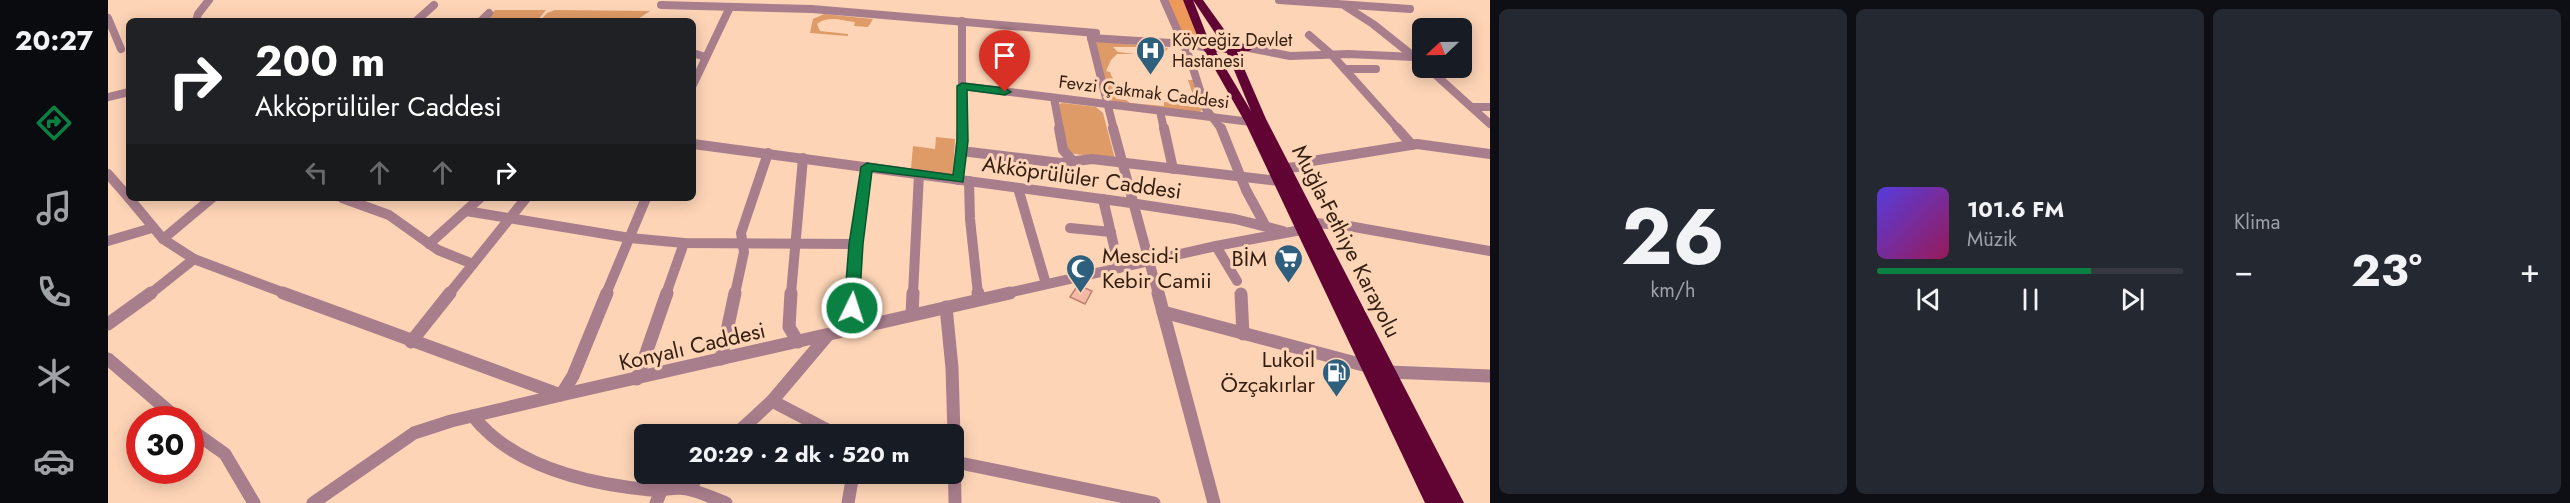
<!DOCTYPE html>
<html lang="tr">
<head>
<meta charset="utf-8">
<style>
  :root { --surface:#171b24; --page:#242831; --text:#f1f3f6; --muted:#9ea1a6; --line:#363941; --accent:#0b8043 }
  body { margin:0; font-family:Jost,sans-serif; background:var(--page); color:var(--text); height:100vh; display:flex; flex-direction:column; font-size:22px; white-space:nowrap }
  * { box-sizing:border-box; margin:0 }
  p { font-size:20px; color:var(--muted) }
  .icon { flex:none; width:33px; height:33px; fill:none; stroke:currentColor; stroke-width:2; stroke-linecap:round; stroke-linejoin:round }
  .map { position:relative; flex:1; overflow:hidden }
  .drawer { display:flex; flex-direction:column; gap:9px; padding:9px; background:#0d0f14; width:1080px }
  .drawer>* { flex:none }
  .banner { position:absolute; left:18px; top:18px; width:570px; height:183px; border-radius:9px; box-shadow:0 3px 15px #0003; background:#202124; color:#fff; overflow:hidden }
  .needle { width:39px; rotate:248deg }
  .tools { position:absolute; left:1304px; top:18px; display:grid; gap:12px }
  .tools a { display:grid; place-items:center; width:60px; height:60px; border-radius:9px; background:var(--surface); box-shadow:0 3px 15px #0003; font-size:30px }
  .speed { position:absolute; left:18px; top:406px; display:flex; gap:12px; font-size:30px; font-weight:700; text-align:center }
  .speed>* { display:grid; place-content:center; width:78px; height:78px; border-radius:50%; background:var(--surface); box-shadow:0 3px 15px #0003; line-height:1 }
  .speed .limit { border:9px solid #d22; background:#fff; color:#111 }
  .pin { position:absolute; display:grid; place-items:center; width:51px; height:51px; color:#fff; margin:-62px -26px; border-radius:50% 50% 50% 0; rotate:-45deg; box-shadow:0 0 6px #0007 }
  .pin .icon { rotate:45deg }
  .me { position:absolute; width:66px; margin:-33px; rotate:4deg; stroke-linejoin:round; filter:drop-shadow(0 0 4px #0008) }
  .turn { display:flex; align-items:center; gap:21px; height:126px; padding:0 30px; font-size:27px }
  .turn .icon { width:78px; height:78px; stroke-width:2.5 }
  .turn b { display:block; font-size:42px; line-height:51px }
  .lanes { display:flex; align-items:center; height:57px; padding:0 30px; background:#0003; justify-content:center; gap:30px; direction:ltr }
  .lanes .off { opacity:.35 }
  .big { font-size:45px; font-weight:700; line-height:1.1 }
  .drawer .widget { flex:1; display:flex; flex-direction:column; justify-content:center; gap:9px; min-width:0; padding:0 21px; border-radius:9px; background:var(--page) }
  .drawer .dial { align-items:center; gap:0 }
  .dial b { font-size:78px; line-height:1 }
  .song { display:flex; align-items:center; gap:18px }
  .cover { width:72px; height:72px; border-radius:9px; background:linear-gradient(135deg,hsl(250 70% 55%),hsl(330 70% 35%)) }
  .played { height:6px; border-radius:3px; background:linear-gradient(90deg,var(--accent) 70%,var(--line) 70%) }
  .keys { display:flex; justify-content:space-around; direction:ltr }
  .heat { display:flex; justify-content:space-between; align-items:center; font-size:33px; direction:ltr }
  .drawer .tiles { flex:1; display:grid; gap:9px; grid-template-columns:repeat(3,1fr) }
  .trip { position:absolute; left:526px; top:424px; width:330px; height:60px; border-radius:9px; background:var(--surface); box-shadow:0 3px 15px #0003; font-weight:700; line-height:60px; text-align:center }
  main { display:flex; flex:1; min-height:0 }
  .tabs { display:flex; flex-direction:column; width:108px; justify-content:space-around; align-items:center; background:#090b0e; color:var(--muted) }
  .tabs .icon { width:42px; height:42px }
  .tabs .active { color:var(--accent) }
  .tabs b { font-size:27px; color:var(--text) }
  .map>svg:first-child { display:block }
  .green { fill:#df9b67 }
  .forest { fill:#ec9959 }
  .building { fill:#f5b8a5; stroke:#ba8170; stroke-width:1.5 }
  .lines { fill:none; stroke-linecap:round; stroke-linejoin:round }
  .minor-far2 { stroke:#a97e8c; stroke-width:8 }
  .minor-far1 { stroke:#a97e8c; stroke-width:10 }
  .minor { stroke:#a97e8c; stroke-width:13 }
  .highway { fill:#610434; fill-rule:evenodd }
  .route { fill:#0b8043; stroke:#07532c; stroke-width:1.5 }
  .labels { text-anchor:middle; stroke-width:6; stroke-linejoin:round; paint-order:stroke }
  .far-poi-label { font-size:18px; fill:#321f11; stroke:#fdd4b6; text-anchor:start }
  .far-street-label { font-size:18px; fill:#321f11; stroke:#fdd4b6 }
  .street-label { font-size:22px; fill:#321f11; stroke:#fdd4b6 }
  .poi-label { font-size:22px; fill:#321f11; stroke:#fdd4b6; text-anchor:end }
</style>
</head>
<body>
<main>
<nav class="tabs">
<b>20:27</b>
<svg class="icon active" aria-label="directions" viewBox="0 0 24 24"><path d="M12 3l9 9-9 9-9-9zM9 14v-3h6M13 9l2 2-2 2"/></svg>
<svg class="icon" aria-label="music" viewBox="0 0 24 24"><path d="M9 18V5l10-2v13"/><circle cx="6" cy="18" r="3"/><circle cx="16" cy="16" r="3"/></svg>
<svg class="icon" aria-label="phone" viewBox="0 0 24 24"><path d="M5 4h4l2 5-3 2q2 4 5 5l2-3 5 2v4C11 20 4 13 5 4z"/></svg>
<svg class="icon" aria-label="climate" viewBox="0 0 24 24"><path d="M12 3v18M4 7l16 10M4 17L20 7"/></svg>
<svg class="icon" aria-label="car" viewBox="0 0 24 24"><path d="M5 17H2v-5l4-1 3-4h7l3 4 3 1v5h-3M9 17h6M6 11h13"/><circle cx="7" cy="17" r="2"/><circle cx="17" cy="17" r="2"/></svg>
</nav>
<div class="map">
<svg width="1382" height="503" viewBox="0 0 1382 503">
  <rect width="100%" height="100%" fill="#fdd4b6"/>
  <g class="green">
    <path d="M387 10H438L429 21H376Z"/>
    <path d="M447 10 542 11 530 19 432 21 439 13Z"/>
    <path d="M716 14 765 19 760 27 746 26 747 22C734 21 721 15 709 24L712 31 740 34V36L702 33 705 19Z"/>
    <path d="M990 41 1060 48 1058 51 1038 47H1005L1010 52 1027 54H1009L1003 60 998 71 1002 72C1005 82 1013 88 1023 94L1030 92 1040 96 1007 93 1008 99 1018 100 1022 103 1056 106V102L1085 105 1087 101 1080 80H1085L1094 110 1090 113 1008 103 1000 98 988 43Z"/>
    <path d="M955 103 988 107 995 113 1007 159 959 153 951 104Z"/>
    <path d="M828 137 847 139 845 175 803 169 805 146 827 149Z"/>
  </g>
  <path class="forest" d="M1058 0H1076L1089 36 1088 37 1076 38Z"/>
  <path class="building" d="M970 285 984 291 977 304 962 297Z"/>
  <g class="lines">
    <g class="minor-far2">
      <path d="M1056 0 1082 59 1098 109 1114 130"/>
      <path d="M1171 0 1302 9"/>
      <path d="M553 5 704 9 988 33"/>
      <path d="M1237 6 1265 24 1314 63"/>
      <path d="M0 18 13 49"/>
      <path d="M88 21 90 14 101 0"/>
      <path d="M308 21 326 5"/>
      <path d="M373 21 381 13"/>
      <path d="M854 21V130"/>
      <path d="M1201 35 1224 55 1291 130"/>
      <path d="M983 38 1006 130"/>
      <path d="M983 38 1079 44 1106 49"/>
      <path d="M1141 48 1182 56 1241 54 1306 57"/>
      <path d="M585 53 597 57"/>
      <path d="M1320 68 1382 124"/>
      <path d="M1237 69H1268"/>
      <path d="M585 85 622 7"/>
      <path d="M854 86 1143 122"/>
      <path d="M0 97 21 92"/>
      <path d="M946 98 952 130"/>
      <path d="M1365 107H1382"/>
      <path d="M1052 111 1056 130"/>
    </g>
    <g class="minor-far1">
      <path d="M951 128 955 150 965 161"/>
      <path d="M1005 128 1050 294"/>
      <path d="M1056 128 1065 169"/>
      <path d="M1113 128 1138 190 1157 225"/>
      <path d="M1289 128 1304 145"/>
      <path d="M585 144 1016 202 1127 219 1175 231"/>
      <path d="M853 151 953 163 984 159 1171 181"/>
      <path d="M1177 168 1189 167 1204 161 1309 144 1382 154"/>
      <path d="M0 174 21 198"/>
      <path d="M850 180 854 128"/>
      <path d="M861 181 862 219 870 294"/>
      <path d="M910 188 938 284"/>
      <path d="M21 198 55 239 86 259 179 294"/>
      <path d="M234 198 281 215 330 250 365 264"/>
      <path d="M995 199 1011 268"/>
      <path d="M358 211 522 238 576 243 748 244"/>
      <path d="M1206 223 1235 225 1382 251"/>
      <path d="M962 228 1003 232"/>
      <path d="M55 239 104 198"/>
      <path d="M0 241 44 228"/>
      <path d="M321 244 372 198"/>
      <path d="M1108 246 1129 281"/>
      <path d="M42 294 86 259"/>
      <path d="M341 294 418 198"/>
      <path d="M498 294 538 198"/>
      <path d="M558 294 576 243"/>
      <path d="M627 294 636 252 633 233 660 153"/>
      <path d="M683 294 695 158"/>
      <path d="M744 294 748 244 759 167"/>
      <path d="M805 294 811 174"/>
      <path d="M895 294 1108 246 1193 230"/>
    </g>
    <g class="minor">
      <path d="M175 293 453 395 902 293"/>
      <path d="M683 293 681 327 690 342"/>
      <path d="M870 293 871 299"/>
      <path d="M1050 293 1106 503"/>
      <path d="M1133 294 1135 334"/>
      <path d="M838 307 844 368 846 435"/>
      <path d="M1055 312 1259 366"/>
      <path d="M804 315 805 293"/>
      <path d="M0 324 43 293"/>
      <path d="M742 330 745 293"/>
      <path d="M303 342 342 293"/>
      <path d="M0 359 71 420"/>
      <path d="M613 359 627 293"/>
      <path d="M1280 372 1382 376"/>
      <path d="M529 379 559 293"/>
      <path d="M664 401 729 435"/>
      <path d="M365 416C405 467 480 484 543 490 555 491 567 486 579 489 593 492 605 498 618 503"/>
      <path d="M82 429 117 454 146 503"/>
      <path d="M627 435 664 401 719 336"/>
      <path d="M846 441 847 503"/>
      <path d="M847 462 1046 503"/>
      <path d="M581 489 592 474"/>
      <path d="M205 503 306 433 343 421 453 395 465 376 499 293"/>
      <path d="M548 503 554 489"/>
      <path d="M740 503 745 474"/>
    </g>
    <path class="highway" d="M1075 0H1085L1099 36H1109L1085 0H1095L1123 39 1146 48 1141 51 1129 52 1158 119 1356 503H1317L1137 122 1092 43ZM1109 42 1115 44 1116 46 1104 43ZM1108 52 1119 53 1143 111Z"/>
  </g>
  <path class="route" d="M854 83 897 88 903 92 897 95 859 90 860 141 855 182 764 171 755 244 751 308 749 312H738L736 308 741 244 753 167 759 163 845 175 849 141V86Z"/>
  <defs>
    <symbol id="hospital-pin" viewBox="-11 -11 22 30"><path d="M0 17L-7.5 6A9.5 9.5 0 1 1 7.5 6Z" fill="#2e5f7d" stroke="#fdd4b6"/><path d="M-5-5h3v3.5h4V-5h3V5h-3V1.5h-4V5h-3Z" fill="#fff"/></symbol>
    <symbol id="supermarket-pin" viewBox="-11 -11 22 30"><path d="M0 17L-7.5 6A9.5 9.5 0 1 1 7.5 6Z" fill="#2e5f7d" stroke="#fdd4b6"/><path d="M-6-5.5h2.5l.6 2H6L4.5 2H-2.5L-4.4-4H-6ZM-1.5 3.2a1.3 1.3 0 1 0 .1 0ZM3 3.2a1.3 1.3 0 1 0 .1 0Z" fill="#fff"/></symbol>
    <symbol id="mosque-pin" viewBox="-11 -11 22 30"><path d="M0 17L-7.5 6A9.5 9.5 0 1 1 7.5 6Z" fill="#2e5f7d" stroke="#fdd4b6"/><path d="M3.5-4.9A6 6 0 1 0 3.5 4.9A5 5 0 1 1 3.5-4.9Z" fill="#fff"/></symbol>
    <symbol id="fuel-pin" viewBox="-11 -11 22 30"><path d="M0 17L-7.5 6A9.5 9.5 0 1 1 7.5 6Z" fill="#2e5f7d" stroke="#fdd4b6"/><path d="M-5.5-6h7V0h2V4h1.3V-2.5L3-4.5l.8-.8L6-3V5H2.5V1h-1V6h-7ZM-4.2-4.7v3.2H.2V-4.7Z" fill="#fff"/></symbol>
  </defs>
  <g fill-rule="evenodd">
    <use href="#hospital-pin" x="1026" y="34" width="33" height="45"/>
    <use href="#supermarket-pin" x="1164" y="242" width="33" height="45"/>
    <use href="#mosque-pin" x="956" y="252" width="33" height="45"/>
    <use href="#fuel-pin" x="1212" y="356" width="33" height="45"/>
  </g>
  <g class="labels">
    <g class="far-poi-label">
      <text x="1064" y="46">Köyceğiz Devlet<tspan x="1064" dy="21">Hastanesi</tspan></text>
    </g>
    <g class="far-street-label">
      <text transform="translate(1036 92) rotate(7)" y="6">Fevzi Çakmak Caddesi</text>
    </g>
    <g class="street-label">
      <text transform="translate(974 177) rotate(8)" y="8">Akköprülüler Caddesi</text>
      <text transform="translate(1239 241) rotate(63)" y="8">Muğla-Fethiye Karayolu</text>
      <text transform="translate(584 346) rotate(-13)" y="8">Konyalı Caddesi</text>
    </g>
    <g class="poi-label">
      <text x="994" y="263" text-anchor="start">Mescid-i<tspan x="994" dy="25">Kebir Camii</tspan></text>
      <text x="1159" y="266">BİM</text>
      <text x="1207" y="367">Lukoil<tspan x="1207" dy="25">Özçakırlar</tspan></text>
    </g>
  </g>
</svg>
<div class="tools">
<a><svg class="needle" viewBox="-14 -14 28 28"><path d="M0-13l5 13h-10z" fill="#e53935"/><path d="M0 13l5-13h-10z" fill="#9ea1a6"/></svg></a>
</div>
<div class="speed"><div class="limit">30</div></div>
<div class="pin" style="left:897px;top:92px;background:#d93025"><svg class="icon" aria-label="arrive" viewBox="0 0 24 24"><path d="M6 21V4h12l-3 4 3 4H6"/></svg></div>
<svg class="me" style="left:744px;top:308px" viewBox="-20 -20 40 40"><circle r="17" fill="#0b8043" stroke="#fff" stroke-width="3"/><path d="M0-11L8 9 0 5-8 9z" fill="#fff"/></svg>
<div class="trip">20:29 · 2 dk · 520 m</div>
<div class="banner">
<div class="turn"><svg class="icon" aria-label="right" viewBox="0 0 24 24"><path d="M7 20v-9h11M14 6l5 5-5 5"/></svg><div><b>200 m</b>Akköprülüler Caddesi</div></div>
<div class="lanes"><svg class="icon off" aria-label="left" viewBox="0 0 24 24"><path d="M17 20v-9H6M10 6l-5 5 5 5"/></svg><svg class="icon off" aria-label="ahead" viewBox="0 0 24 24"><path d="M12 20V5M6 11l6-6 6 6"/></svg><svg class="icon off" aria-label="ahead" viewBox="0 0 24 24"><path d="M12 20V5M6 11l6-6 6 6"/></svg><svg class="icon" aria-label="right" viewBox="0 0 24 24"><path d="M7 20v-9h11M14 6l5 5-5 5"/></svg></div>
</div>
</div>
<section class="drawer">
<div class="tiles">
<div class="widget dial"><b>26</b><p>km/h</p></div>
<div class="widget">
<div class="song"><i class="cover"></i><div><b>101.6 FM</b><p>Müzik</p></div></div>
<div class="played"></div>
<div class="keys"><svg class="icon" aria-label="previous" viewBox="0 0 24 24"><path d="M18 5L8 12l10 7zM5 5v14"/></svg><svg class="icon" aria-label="pause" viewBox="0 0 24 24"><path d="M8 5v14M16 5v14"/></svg><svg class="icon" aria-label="next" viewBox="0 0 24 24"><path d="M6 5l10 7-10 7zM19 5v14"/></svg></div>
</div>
<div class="widget"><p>Klima</p>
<div class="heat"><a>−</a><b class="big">23°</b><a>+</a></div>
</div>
</div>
</section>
</main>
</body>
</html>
